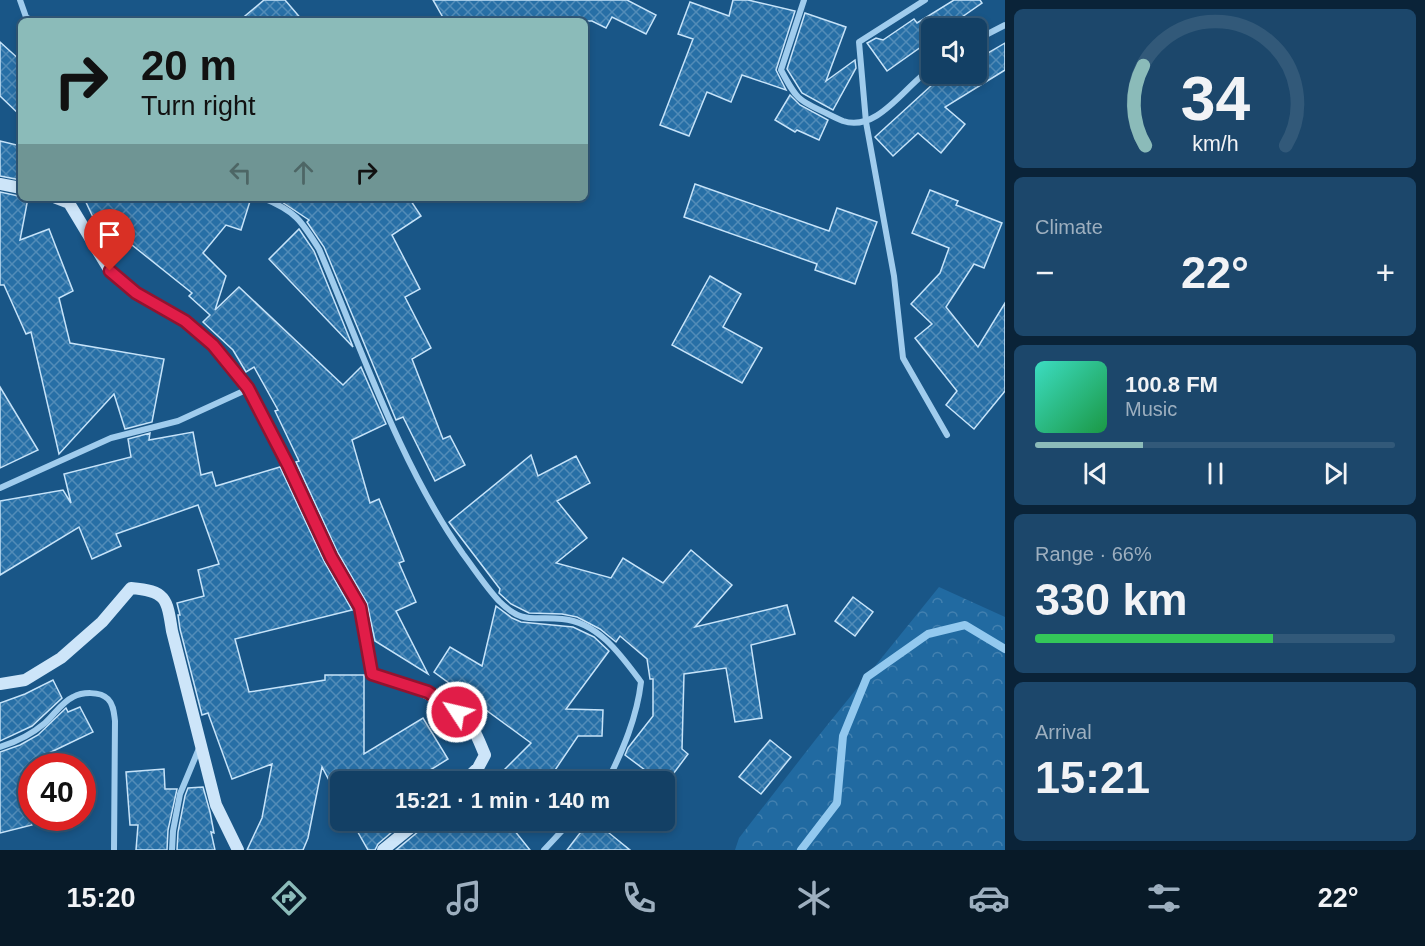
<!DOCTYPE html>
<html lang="en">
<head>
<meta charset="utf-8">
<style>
  :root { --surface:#134065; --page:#1c476b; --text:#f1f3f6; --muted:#9dafbf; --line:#325979; --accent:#8bbbb9 }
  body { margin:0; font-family:Helvetica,sans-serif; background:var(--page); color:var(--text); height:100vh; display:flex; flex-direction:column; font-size:22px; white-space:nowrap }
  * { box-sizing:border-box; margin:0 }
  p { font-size:20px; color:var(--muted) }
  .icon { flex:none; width:33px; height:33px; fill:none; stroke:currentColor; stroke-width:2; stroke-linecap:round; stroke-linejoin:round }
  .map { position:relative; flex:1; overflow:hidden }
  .details { display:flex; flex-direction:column; gap:9px; padding:9px; background:#0a2338; width:420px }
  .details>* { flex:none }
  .banner { position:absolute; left:18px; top:18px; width:570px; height:183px; border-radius:9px; box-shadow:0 3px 9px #0003,0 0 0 2px var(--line); background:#8bbbb9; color:#111; overflow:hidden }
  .tools { position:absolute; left:921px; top:18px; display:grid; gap:12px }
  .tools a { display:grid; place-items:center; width:66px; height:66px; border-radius:9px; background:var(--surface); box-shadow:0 3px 9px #0003,0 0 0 2px var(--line); font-size:30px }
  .speed { position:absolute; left:18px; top:753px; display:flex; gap:12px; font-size:30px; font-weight:700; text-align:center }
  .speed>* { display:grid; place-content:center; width:78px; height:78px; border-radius:50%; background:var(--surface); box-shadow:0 3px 9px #0003,0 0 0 2px var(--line); line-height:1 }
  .speed .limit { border:9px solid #d22; background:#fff; color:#111 }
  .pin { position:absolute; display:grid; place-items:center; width:51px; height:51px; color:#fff; margin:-62px -26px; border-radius:50% 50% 50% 0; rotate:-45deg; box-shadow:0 0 6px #0007 }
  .pin .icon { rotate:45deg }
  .me { position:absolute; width:66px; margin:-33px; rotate:305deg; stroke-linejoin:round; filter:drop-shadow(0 0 4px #0008) }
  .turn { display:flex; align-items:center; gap:21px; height:126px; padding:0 24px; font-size:27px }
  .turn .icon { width:78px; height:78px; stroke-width:2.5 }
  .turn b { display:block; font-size:42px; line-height:51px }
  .lanes { display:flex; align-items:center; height:57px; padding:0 24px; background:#0003; justify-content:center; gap:30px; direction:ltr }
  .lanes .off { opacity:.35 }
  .big { font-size:45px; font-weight:700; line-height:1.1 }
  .details .card { flex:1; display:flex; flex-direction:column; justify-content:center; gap:9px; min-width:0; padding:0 21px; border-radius:9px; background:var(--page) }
  .details .dial { align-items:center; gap:0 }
  .dial svg { height:156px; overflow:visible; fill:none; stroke:var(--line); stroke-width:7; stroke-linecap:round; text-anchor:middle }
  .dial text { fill:var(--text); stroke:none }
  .song { display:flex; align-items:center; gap:18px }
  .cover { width:72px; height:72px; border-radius:9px; background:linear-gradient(135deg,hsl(170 70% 55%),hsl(140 70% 35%)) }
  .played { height:6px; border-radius:3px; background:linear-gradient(90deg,var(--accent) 30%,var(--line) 30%) }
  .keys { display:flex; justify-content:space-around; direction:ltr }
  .heat { display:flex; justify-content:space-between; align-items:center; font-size:33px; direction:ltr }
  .charge { height:9px; border-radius:4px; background:linear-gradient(90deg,#34c759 66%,var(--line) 0) }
  .trip { position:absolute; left:330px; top:771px; width:345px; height:60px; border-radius:9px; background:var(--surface); box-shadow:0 3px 9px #0003,0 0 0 2px var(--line); font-weight:700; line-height:60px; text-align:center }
  .dock { display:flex; height:96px; justify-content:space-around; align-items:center; background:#081a28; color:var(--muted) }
  .dock .icon { width:42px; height:42px }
  .dock .active { color:var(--accent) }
  .dock b { font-size:27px; color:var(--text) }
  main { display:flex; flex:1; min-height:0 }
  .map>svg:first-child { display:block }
  .forest { fill:url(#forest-crowns) }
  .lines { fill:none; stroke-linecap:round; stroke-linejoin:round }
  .stream { stroke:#93c9ef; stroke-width:8 }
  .building { fill:url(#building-cross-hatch); stroke:#c6e3f9; stroke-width:1.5 }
  .street { stroke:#a0cced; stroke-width:6 }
  .secondary { stroke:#cde5f9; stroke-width:12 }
  .route-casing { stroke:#92132f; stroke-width:15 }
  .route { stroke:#e11d48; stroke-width:10 }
</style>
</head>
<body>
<main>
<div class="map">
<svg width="1005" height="850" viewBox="0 0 1005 850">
  <defs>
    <pattern id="forest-crowns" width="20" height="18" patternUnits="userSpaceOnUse" patternTransform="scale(1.5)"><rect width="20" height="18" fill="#216aa1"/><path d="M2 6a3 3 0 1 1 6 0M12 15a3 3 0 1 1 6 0" fill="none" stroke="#4280af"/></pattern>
    <pattern id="building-cross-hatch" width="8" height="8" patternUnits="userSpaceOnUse" patternTransform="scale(1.5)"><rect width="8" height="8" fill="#276fa6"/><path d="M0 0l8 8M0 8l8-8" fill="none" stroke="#528cb8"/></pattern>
  </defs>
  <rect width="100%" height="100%" fill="#195687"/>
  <path class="forest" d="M939 587 1005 617V850H735L739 838 816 739Z"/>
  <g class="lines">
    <path class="stream" d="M801 850 837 803 843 736 867 677 928 634 965 625 1005 649"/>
  </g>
  <g class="building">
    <path d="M264 0H285L303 21H239Z"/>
    <path d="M433 0H627L656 15 646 34 612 17 606 28 592 21H445Z"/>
    <path d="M733 0H748L795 11 776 70 786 90 742 75 731 102 707 92 689 136 660 125 693 39 678 34 690 2 729 16Z"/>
    <path d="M954 0H980L982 3 946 28H932V39L887 71 867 43 876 38 883 40 914 19 917 23Z"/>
    <path d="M805 13 846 27 826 81 855 60 856 68 833 110 802 93 787 69Z"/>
    <path d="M0 42 21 61V116L0 96Z"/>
    <path d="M1005 43V70L945 107 965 124 941 153 918 133 893 156 875 137 944 74H976V60Z"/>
    <path d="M790 95 800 105 828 120 819 140 797 130 795 132 775 120Z"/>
    <path d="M0 141 21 146V180L0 176Z"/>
    <path d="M695 184 829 231 837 208 877 222 855 284 815 270 817 264 684 217Z"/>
    <path d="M930 190 958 201 956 205 1002 223 984 268 974 264 946 307 978 347 1005 303V391L974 429 946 405 957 391 915 338 932 324 911 304 940 273 949 248 912 233Z"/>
    <path d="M0 192 28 198 20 240 49 229 73 291 59 298 70 343 164 359 152 422 125 429 114 394 59 454 31 332 26 334 4 285H0Z"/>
    <path d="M84 198H251L241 230 226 225 203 253 226 276 215 310 239 287 343 385 361 367 386 424 352 440 370 503 379 499 404 561 399 563 416 602 396 611 428 674 375 641 367 603 338 553 296 462 299 461 275 411 278 410 254 367 246 372 233 350 203 322 210 315 189 296 192 293 127 241 108 249Z"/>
    <path d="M276 198H409L421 216 392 235 420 289 405 297 431 348 412 359 443 439 450 436 465 465 435 481 403 417 396 420 324 247 307 222 309 220Z"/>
    <path d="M299 229 314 251 353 347 269 259Z"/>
    <path d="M710 276 741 294 723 327 762 348 742 383 672 345Z"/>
    <path d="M0 387 38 450 0 468Z"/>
    <path d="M193 432 201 475 212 472 216 486 280 467 324 561 352 610 235 639 249 692 325 680V675H364V754L423 718 448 759 411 782H340V801L322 767 308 838 303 850H247L262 818 272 764 232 779 208 713 202 715 180 629 178 615H180L177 603 204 596 198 570 219 564 198 505 116 534 121 546 92 559 79 527 0 575V501L63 490 71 503 64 474 131 457 128 439 150 433 149 440Z"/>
    <path d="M531 455 538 476 576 456 590 483 557 501 587 538 556 563 611 578 623 558 663 583 691 550 732 585 695 627 787 605 795 634 751 645 762 718 735 722 726 668 684 674 682 749 688 754 665 785 664 782H661L625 755 628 748 653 716V679H650L647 659 620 636 616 642 600 629 577 617 562 614 529 613 511 604 499 593 500 589 449 522Z"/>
    <path d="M853 597 873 612 855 636 835 621Z"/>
    <path d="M496 606 512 618 521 622 573 627 594 637 609 651 566 709 603 710 602 736H578L547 782H492L531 743 434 672 450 647 482 666Z"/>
    <path d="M53 680 62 698 32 726 0 741V703L25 694Z"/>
    <path d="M80 707 93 732 49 753 53 766H32V825L0 833V752L20 745 38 735 66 708 68 712Z"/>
    <path d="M770 740 791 757 761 794 739 777Z"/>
    <path d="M164 769 165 789H177L168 830 167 850H136L138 825H130L126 772Z"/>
    <path d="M203 787 210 812 214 833 211 832 215 850H177L178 832 185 796 188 788Z"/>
    <path d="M351 820H406L378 844 375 850H368Z"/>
    <path d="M428 820H506L530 850H396L425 826Z"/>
    <path d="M590 820H619L609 833 630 850H567Z"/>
  </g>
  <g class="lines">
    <g class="street">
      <path d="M20 0 26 17 32 21"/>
      <path d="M804 0 781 70C796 98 797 100 826 113 832 116 838 119 843 121 878 133 906 84 932 68"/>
      <path d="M925 0 859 42 866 122 894 276 903 358 947 435"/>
      <path d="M976 40 1005 25"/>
      <path d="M263 198C295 211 301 220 319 249 362 350 400 465 463 554 475 570 486 587 499 601 523 625 533 616 562 619 598 622 621 655 641 682 637 717 623 750 607 782"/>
      <path d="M0 488 111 438 178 421 248 389"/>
      <path d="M0 747C16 742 32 734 45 723 54 715 62 702 73 697 82 692 100 691 108 699 114 705 114 714 115 721L114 850"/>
      <path d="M172 850 173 831 180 794 200 746"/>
      <path d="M544 850 572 820"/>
    </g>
    <g class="secondary">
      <path d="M0 184 21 188"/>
      <path d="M56 198 69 203 110 271 136 293 185 321 213 345 248 389 288 465 331 557 360 607 372 674C409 686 449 696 473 729 478 737 481 746 485 755L478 768 463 782"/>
      <path d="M0 684 25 680 61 658 102 622 131 588C166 591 167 598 172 631L216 805 238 850"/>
      <path d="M383 850 420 820"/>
    </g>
  </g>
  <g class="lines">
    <defs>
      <path id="route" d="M110 271 136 293 185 321 213 345 248 388 288 465 331 557 360 607 372 674 428 692 457 712"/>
    </defs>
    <use href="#route" class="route-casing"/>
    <use href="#route" class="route"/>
  </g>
</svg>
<div class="tools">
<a><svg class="icon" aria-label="sound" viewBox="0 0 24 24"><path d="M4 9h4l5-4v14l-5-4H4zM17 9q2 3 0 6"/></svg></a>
</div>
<div class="speed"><div class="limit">40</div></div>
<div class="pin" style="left:110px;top:271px;background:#d93025"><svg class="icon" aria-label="arrive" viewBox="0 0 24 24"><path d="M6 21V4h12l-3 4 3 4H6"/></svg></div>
<svg class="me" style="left:457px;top:712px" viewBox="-20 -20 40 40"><circle r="17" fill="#e11d48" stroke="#fff" stroke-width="3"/><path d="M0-11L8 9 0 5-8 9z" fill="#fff"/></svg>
<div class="trip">15:21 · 1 min · 140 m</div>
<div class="banner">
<div class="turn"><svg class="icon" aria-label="right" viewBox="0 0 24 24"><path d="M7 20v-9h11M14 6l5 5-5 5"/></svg><div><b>20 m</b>Turn right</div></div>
<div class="lanes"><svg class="icon off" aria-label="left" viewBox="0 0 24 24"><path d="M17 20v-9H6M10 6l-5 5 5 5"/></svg><svg class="icon off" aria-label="ahead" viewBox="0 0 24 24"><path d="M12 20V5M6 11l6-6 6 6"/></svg><svg class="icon" aria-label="right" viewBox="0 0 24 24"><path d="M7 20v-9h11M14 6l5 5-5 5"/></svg></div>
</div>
</div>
<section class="details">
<div class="card dial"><svg viewBox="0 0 100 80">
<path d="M14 69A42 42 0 1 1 86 69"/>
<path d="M14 69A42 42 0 0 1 13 28" stroke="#8bbbb9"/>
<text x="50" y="56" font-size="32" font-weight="700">34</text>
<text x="50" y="72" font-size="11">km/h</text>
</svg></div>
<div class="card"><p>Climate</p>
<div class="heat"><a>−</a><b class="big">22°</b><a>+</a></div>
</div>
<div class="card">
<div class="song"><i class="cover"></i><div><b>100.8 FM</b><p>Music</p></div></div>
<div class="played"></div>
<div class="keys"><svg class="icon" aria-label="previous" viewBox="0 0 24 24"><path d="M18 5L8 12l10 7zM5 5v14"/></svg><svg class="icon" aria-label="pause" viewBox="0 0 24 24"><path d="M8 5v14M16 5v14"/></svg><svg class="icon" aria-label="next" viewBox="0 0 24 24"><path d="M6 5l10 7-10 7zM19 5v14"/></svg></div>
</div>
<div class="card"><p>Range · 66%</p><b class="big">330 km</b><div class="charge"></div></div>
<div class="card"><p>Arrival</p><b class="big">15:21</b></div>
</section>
</main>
<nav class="dock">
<b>15:20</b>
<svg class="icon active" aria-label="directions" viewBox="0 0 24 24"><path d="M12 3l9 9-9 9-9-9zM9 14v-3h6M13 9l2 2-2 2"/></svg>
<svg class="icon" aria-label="music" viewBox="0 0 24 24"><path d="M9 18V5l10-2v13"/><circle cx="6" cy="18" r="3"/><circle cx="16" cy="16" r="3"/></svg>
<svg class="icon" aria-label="phone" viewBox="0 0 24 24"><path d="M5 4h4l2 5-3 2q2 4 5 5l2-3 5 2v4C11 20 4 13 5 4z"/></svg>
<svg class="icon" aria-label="climate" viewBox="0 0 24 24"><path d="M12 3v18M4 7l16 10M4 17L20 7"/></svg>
<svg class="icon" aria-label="car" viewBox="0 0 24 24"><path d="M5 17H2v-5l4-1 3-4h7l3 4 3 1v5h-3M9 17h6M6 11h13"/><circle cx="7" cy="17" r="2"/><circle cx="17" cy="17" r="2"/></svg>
<svg class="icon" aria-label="filters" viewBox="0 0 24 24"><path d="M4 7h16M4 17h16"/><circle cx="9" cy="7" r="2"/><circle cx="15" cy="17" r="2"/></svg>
<b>22°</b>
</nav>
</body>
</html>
